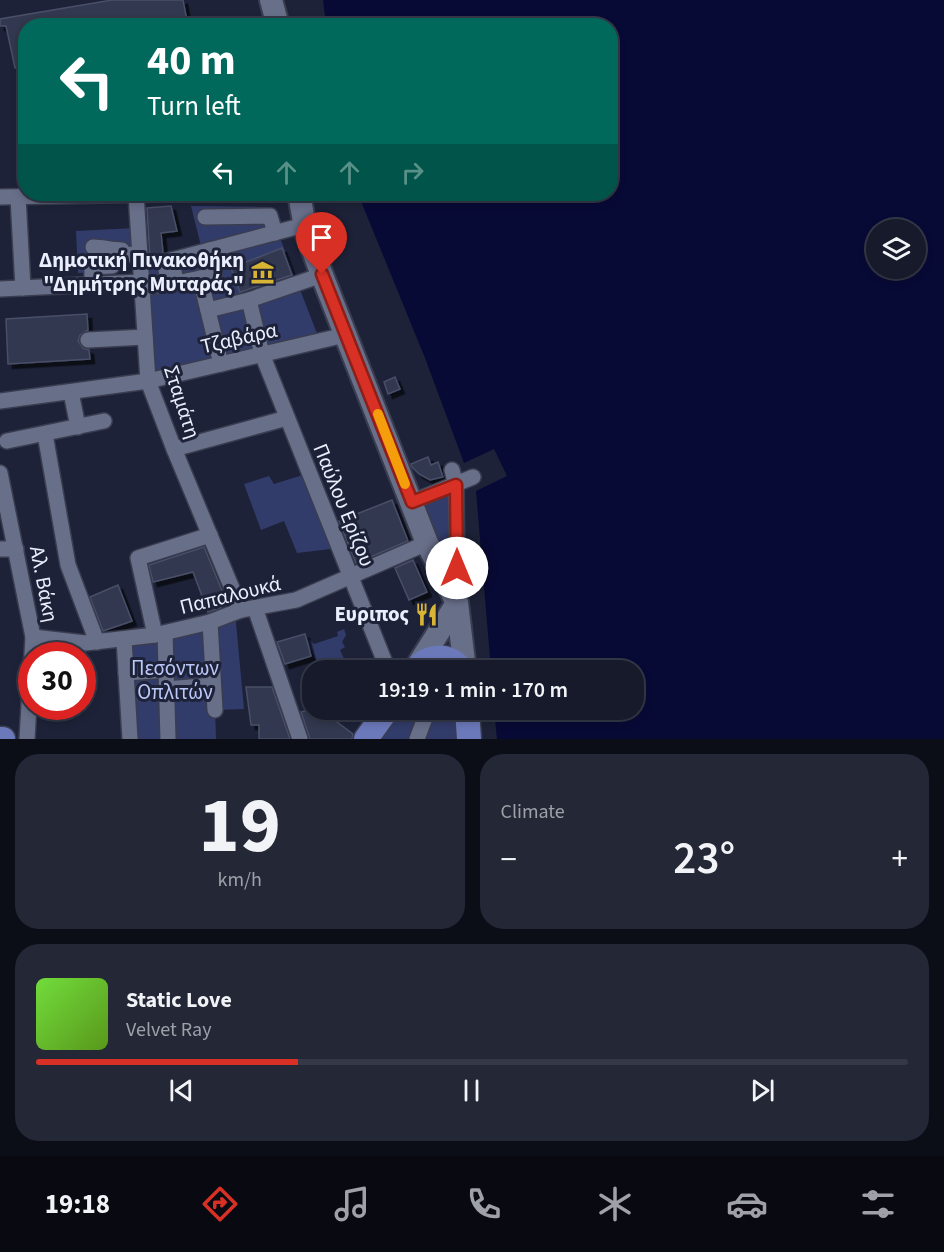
<!DOCTYPE html>
<html lang="en">
<head>
<meta charset="utf-8">
<style>
  :root { --surface:#161a2a; --page:#232736; --text:#f1f3f6; --muted:#9ea1a8; --line:#353847; --accent:#d93025 }
  body { margin:0; font-family:"Source Sans 3",sans-serif; background:var(--page); color:var(--text); height:100vh; display:flex; flex-direction:column; font-size:22px; white-space:nowrap }
  * { box-sizing:border-box; margin:0 }
  p { font-size:20px; color:var(--muted) }
  .icon { flex:none; width:33px; height:33px; fill:none; stroke:currentColor; stroke-width:2; stroke-linecap:round; stroke-linejoin:round }
  .map { position:relative; height:739px; overflow:hidden }
  .panel { display:flex; flex-direction:column; gap:15px; padding:15px; background:#0c0e17; flex:1 }
  .panel>* { flex:none }
  .banner { position:absolute; left:18px; top:18px; width:600px; height:183px; border-radius:24px; box-shadow:0 3px 9px #0003,0 0 0 2px var(--line); background:#00695c; color:#fff; overflow:hidden }
  .controls { position:absolute; left:866px; top:219px; display:grid; gap:12px }
  .controls a { display:grid; place-items:center; width:60px; height:60px; border-radius:50%; background:var(--surface); box-shadow:0 3px 9px #0003,0 0 0 2px var(--line); font-size:30px }
  .speed { position:absolute; left:18px; top:642px; display:flex; gap:12px; font-size:30px; font-weight:700; text-align:center }
  .speed>* { display:grid; place-content:center; width:78px; height:78px; border-radius:50%; background:var(--surface); box-shadow:0 3px 9px #0003,0 0 0 2px var(--line); line-height:1 }
  .speed .limit { border:9px solid #d22; background:#fff; color:#111 }
  .pin { position:absolute; display:grid; place-items:center; width:51px; height:51px; color:#fff; margin:-62px -26px; border-radius:50% 50% 50% 0; rotate:-45deg; box-shadow:0 0 6px #0007 }
  .pin .icon { rotate:45deg }
  .me { position:absolute; width:66px; margin:-33px; rotate:0deg; stroke-linejoin:round; filter:drop-shadow(0 0 4px #0008) }
  .turn { display:flex; align-items:center; gap:21px; height:126px; padding:0 30px; font-size:27px }
  .turn .icon { width:78px; height:78px; stroke-width:2.5 }
  .turn b { display:block; font-size:42px; line-height:51px }
  .lanes { display:flex; align-items:center; height:57px; padding:0 30px; background:#0003; justify-content:center; gap:30px; direction:ltr }
  .lanes .off { opacity:.35 }
  .big { font-size:45px; font-weight:600; line-height:1.1 }
  .panel .widget { flex:1; display:flex; flex-direction:column; justify-content:center; gap:9px; min-width:0; padding:0 21px; border-radius:24px; background:var(--page) }
  .panel .dial { align-items:center; gap:0 }
  .dial b { font-size:78px; line-height:1 }
  .song { display:flex; align-items:center; gap:18px }
  .cover { width:72px; height:72px; border-radius:9px; background:linear-gradient(135deg,hsl(100 70% 55%),hsl(90 70% 35%)) }
  .played { height:6px; border-radius:3px; background:linear-gradient(90deg,var(--accent) 30%,var(--line) 30%) }
  .keys { display:flex; justify-content:space-around; direction:ltr }
  .heat { display:flex; justify-content:space-between; align-items:center; font-size:33px; direction:ltr }
  .panel .tiles { flex:1; display:grid; gap:15px; grid-template-columns:1fr 1fr }
  .widget:last-child { grid-column:span 2 }
  .trip { position:absolute; left:302px; top:660px; width:342px; height:60px; border-radius:24px; background:var(--surface); box-shadow:0 3px 9px #0003,0 0 0 2px var(--line); font-weight:600; line-height:60px; text-align:center }
  .dock { display:flex; height:96px; justify-content:space-around; align-items:center; background:#090a11; color:var(--muted) }
  .dock .icon { width:42px; height:42px }
  .dock .current { color:var(--accent) }
  .dock b { font-size:27px; color:var(--text) }
  .map>svg:first-child { display:block }
  .green { fill:#323c6a }
  .water { fill:#080a36; fill-rule:evenodd }
  .building { fill:#32374f; stroke:#484f67; stroke-width:1.5; filter:url(#shadow) }
  .lines { fill:none; stroke-linecap:round; stroke-linejoin:round }
  .street-casing { stroke:#3a3d50; stroke-width:18 }
  .secondary-casing { stroke:#3a3d50; stroke-width:26 }
  .primary-casing { stroke:#3a3d50; stroke-width:27 }
  .street { stroke:#686f89; stroke-width:15 }
  .secondary { stroke:#686f89; stroke-width:22 }
  .primary { stroke:#6b79ba; stroke-width:24 }
  .route-casing { stroke:#8d1f18; stroke-width:15 }
  .route { stroke:#d93025; stroke-width:10 }
  .slow { stroke:#f59e0b; stroke-width:10 }
  .labels { text-anchor:middle; stroke-width:6; stroke-linejoin:round; paint-order:stroke }
  .poi-label { font-size:21px; font-weight:bold; fill:#eaeefd; stroke:#1d2238; text-anchor:end }
  .street-label { font-size:21px; fill:#eaeefd; stroke:#1d2238 }
  .park-label { font-size:21px; fill:#bac7f7; stroke:#1d2238 }
</style>
</head>
<body>
<div class="map">
<svg width="944" height="739" viewBox="0 0 944 739">
  <defs>
    <filter id="shadow"><feDropShadow dx="4.5" dy="4.5" stdDeviation="0" flood-color="#0009"/></filter>
  </defs>
  <rect width="100%" height="100%" fill="#1d2238"/>
  <g class="green">
    <path d="M191 206 268 207 318 336 154 372 144 263 202 250Z"/>
    <path d="M135 228 137 255 113 257V271L78 273 76 231Z"/>
    <path d="M309 473 339 548 297 553 284 521 261 530 244 484 269 476 274 484Z"/>
    <path d="M456 485 457 568H439L412 502Z"/>
    <path d="M235 612 244 709 215 710 216 739H130L124 639Z"/>
    <path d="M344 629 346 635 342 642 345 647 340 650 346 663 353 661 357 670H321L306 640 309 639 314 644 338 636 337 632Z"/>
    <path d="M397 710H455L457 739H378Z"/>
  </g>
  <path class="water" d="M323 0H944V739H497L494 710H633V670H491L476 491 507 476 494 449 464 463 425 358 358 194H610V26L326 25ZM876 230H915V268H876Z"/>
  <g class="building">
    <path d="M112 0H183L188 26H26V66L15 68 6 26H0V19Z"/>
    <path d="M171 206 177 231 161 233 163 252 156 259H150L147 208Z"/>
    <path d="M282 248 292 275 240 292 231 268Z"/>
    <path d="M87 314 88 330 80 335 78 341 83 348 89 350 90 359 8 364 6 319Z"/>
    <path d="M395 377 400 389 388 394 384 382Z"/>
    <path d="M428 457 431 465 438 462 443 477 430 480 419 474 411 466V464Z"/>
    <path d="M392 500 408 541 356 563 339 521Z"/>
    <path d="M204 547 228 605 208 612 193 572 153 582 149 565Z"/>
    <path d="M413 560 427 592 409 600 395 568Z"/>
    <path d="M118 585 132 621 103 631 90 597Z"/>
    <path d="M305 634 311 656 285 664 277 642Z"/>
    <path d="M246 687H272L290 739H259V725H251Z"/>
    <path d="M308 710H321L353 734 352 739H310L301 712Z"/>
  </g>
  <g class="lines">
    <defs>
      <g id="street">
        <path d="M136 194 148 381 174 449 241 610"/>
        <path d="M0 197 157 194"/>
        <path d="M18 197 23 288"/>
        <path d="M205 217 270 216 275 233"/>
        <path d="M93 247C103 247 111 250 122 250"/>
        <path d="M172 260 304 225"/>
        <path d="M200 278 221 364"/>
        <path d="M92 284V267L112 266 111 255 140 254"/>
        <path d="M142 288 168 284 165 262 172 260 176 283 215 275 209 250"/>
        <path d="M0 289 142 282"/>
        <path d="M249 300 322 275"/>
        <path d="M208 310 249 300 262 354 388 670"/>
        <path d="M88 340 145 337"/>
        <path d="M71 392 78 427"/>
        <path d="M0 401 148 381 345 335"/>
        <path d="M45 434 68 565 97 642"/>
        <path d="M7 441 104 421"/>
        <path d="M174 449 287 418"/>
        <path d="M452 470 456 485 457 597"/>
        <path d="M0 473 33 637 27 739"/>
        <path d="M412 502 473 477"/>
        <path d="M0 549H16"/>
        <path d="M255 608 300 739"/>
        <path d="M210 622 215 710"/>
        <path d="M165 633 168 739"/>
        <path d="M155 635 138 558 210 535"/>
        <path d="M33 637 85 643 155 635 210 622 241 610 296 600 427 543"/>
        <path d="M124 639 130 739"/>
        <path d="M126 673 166 670"/>
        <path d="M167 689 213 685"/>
        <path d="M417 739 428 710"/>
      </g>
      <g id="secondary">
        <path d="M271 0 278 26"/>
        <path d="M299 194 306 232 322 275 427 543 457 603 465 670"/>
        <path d="M416 668 457 603"/>
      </g>
      <g id="primary">
        <path d="M415 670C428 654 449 653 462 670"/>
        <path d="M467 710 469 739"/>
        <path d="M0 739H3"/>
        <path d="M366 739 387 710"/>
      </g>
    </defs>
    <use href="#street" class="street-casing"/>
    <use href="#secondary" class="secondary-casing"/>
    <use href="#primary" class="primary-casing"/>
    <use href="#street" class="street"/>
    <use href="#secondary" class="secondary"/>
    <use href="#primary" class="primary"/>
  </g>
  <g class="lines">
    <defs>
      <path id="route" d="M322 274 412 502 456 485 457 568"/>
    </defs>
    <use href="#route" class="route-casing"/>
    <use href="#route" class="route"/>
    <path class="slow" d="M378 414 405 484"/>
  </g>
  <defs>
    <symbol id="museum-bare" viewBox="-9 -9 18 18"><path d="M0-6L6-3V-2H-6V-3ZM-5-1h2V3h-2ZM-1-1h2V3h-2ZM3-1h2V3H3ZM-6 4H6V6H-6Z" fill="#d7b434" stroke="#1d2238" stroke-width="2.5" paint-order="stroke"/></symbol>
    <symbol id="restaurant-bare" viewBox="-9 -9 18 18"><path d="M-5-6h1v4h1v-4h1v4h1v-4h1v5L-1.5 .5V6h-2V.5L-5-1ZM5-6V6H3V1.5H1.5Q1.5-4 5-6Z" fill="#d7b434" stroke="#1d2238" stroke-width="2.5" paint-order="stroke"/></symbol>
  </defs>
  <g fill-rule="evenodd">
    <use href="#museum-bare" x="246" y="256" width="33" height="33"/>
    <use href="#restaurant-bare" x="410" y="598" width="33" height="33"/>
  </g>
  <g class="labels">
    <g class="poi-label">
      <text x="244" y="267">Δημοτική Πινακοθήκη<tspan x="244" dy="24">"Δημήτρης Μυταράς"</tspan></text>
      <text x="409" y="621">Ευριπος</text>
    </g>
    <g class="street-label">
      <text transform="translate(239 338) rotate(-13)" y="7">Τζαβάρα</text>
      <text transform="translate(182 402) rotate(72)" y="7">Σταμάτη</text>
      <text transform="translate(344 505) rotate(68)" y="7">Παύλου Ερίζου</text>
      <text transform="translate(44 584) rotate(79)" y="7">Αλ. Βάκη</text>
      <text transform="translate(230 595) rotate(-14)" y="7">Παπαλουκά</text>
    </g>
    <g class="park-label">
      <text x="175" y="675">Πεσόντων<tspan x="175" dy="24">Οπλιτών</tspan></text>
    </g>
  </g>
</svg>
<div class="controls">
<a><svg class="icon" aria-label="layers" viewBox="0 0 24 24"><path d="M12 4l9 5-9 5-9-5zM3 14l9 5 9-5"/></svg></a>
</div>
<div class="speed"><div class="limit">30</div></div>
<div class="pin" style="left:322px;top:274px;background:#d93025"><svg class="icon" aria-label="arrive" viewBox="0 0 24 24"><path d="M6 21V4h12l-3 4 3 4H6"/></svg></div>
<svg class="me" style="left:457px;top:568px" viewBox="-20 -20 40 40"><circle r="19" fill="#fff"/><path d="M0-13L10 11 0 6-10 11z" fill="#d93025"/></svg>
<div class="trip">19:19 · 1 min · 170 m</div>
<div class="banner">
<div class="turn"><svg class="icon" aria-label="left" viewBox="0 0 24 24"><path d="M17 20v-9H6M10 6l-5 5 5 5"/></svg><div><b>40 m</b>Turn left</div></div>
<div class="lanes"><svg class="icon" aria-label="left" viewBox="0 0 24 24"><path d="M17 20v-9H6M10 6l-5 5 5 5"/></svg><svg class="icon off" aria-label="ahead" viewBox="0 0 24 24"><path d="M12 20V5M6 11l6-6 6 6"/></svg><svg class="icon off" aria-label="ahead" viewBox="0 0 24 24"><path d="M12 20V5M6 11l6-6 6 6"/></svg><svg class="icon off" aria-label="right" viewBox="0 0 24 24"><path d="M7 20v-9h11M14 6l5 5-5 5"/></svg></div>
</div>
</div>
<section class="panel">
<div class="tiles">
<div class="widget dial"><b>19</b><p>km/h</p></div>
<div class="widget"><p>Climate</p>
<div class="heat"><a>−</a><b class="big">23°</b><a>+</a></div>
</div>
<div class="widget">
<div class="song"><i class="cover"></i><div><b>Static Love</b><p>Velvet Ray</p></div></div>
<div class="played"></div>
<div class="keys"><svg class="icon" aria-label="previous" viewBox="0 0 24 24"><path d="M18 5L8 12l10 7zM5 5v14"/></svg><svg class="icon" aria-label="pause" viewBox="0 0 24 24"><path d="M8 5v14M16 5v14"/></svg><svg class="icon" aria-label="next" viewBox="0 0 24 24"><path d="M6 5l10 7-10 7zM19 5v14"/></svg></div>
</div>
</div>
</section>
<nav class="dock">
<b>19:18</b>
<svg class="icon current" aria-label="directions" viewBox="0 0 24 24"><path d="M12 3l9 9-9 9-9-9zM9 14v-3h6M13 9l2 2-2 2"/></svg>
<svg class="icon" aria-label="music" viewBox="0 0 24 24"><path d="M9 18V5l10-2v13"/><circle cx="6" cy="18" r="3"/><circle cx="16" cy="16" r="3"/></svg>
<svg class="icon" aria-label="phone" viewBox="0 0 24 24"><path d="M5 4h4l2 5-3 2q2 4 5 5l2-3 5 2v4C11 20 4 13 5 4z"/></svg>
<svg class="icon" aria-label="climate" viewBox="0 0 24 24"><path d="M12 3v18M4 7l16 10M4 17L20 7"/></svg>
<svg class="icon" aria-label="car" viewBox="0 0 24 24"><path d="M5 17H2v-5l4-1 3-4h7l3 4 3 1v5h-3M9 17h6M6 11h13"/><circle cx="7" cy="17" r="2"/><circle cx="17" cy="17" r="2"/></svg>
<svg class="icon" aria-label="filters" viewBox="0 0 24 24"><path d="M4 7h16M4 17h16"/><circle cx="9" cy="7" r="2"/><circle cx="15" cy="17" r="2"/></svg>
</nav>
</body>
</html>
